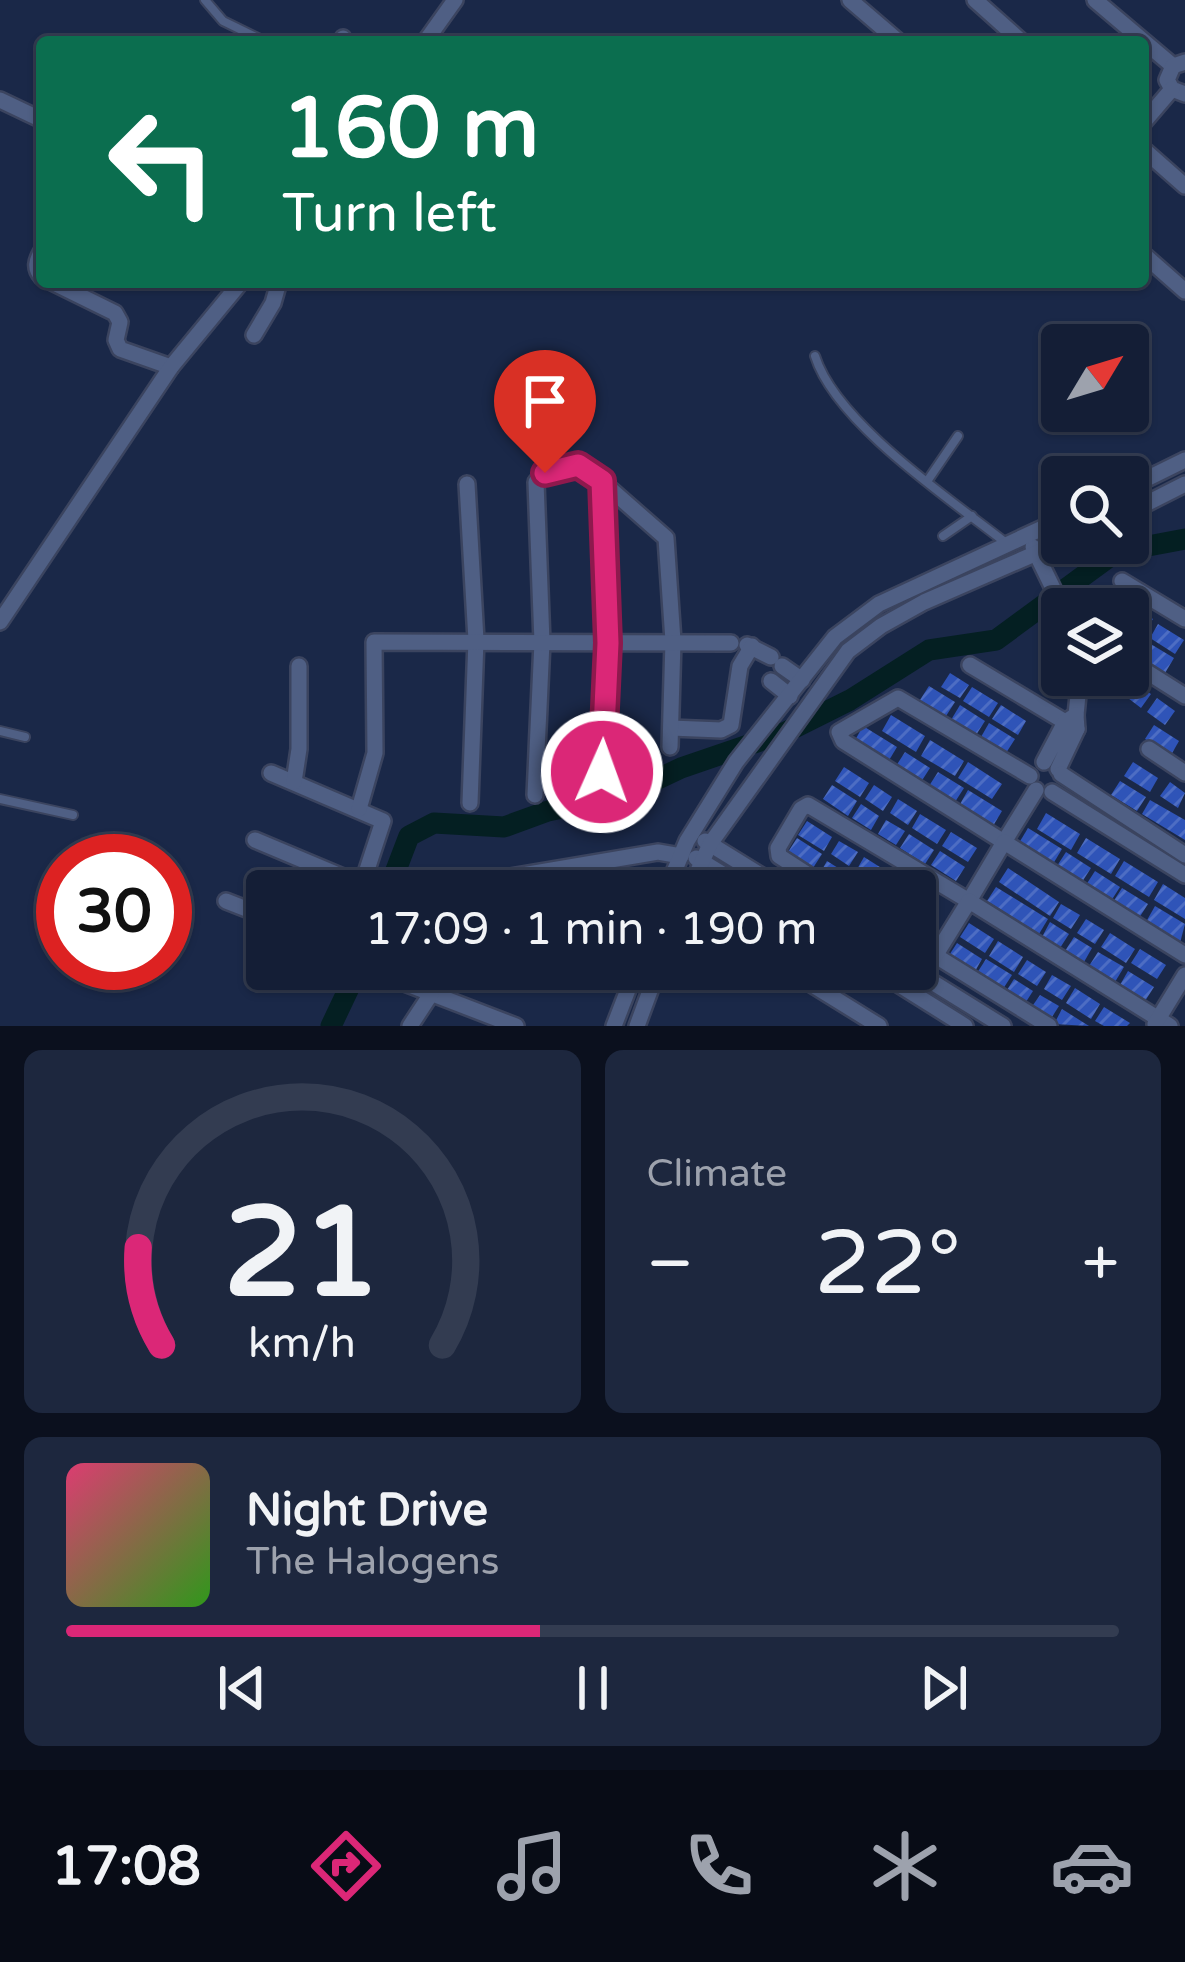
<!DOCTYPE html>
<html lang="en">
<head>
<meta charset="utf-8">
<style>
  :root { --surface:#141e36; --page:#1d273e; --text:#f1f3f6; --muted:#9da2ad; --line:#333c51; --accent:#db2777 }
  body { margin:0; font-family:"Varela Round",sans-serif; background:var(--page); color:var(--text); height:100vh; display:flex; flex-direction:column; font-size:45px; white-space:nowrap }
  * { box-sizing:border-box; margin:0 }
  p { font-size:39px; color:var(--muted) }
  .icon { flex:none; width:66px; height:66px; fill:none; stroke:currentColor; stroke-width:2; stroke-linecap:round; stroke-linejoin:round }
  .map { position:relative; height:1026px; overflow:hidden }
  .panel { display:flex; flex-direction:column; gap:24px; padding:24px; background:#0b101e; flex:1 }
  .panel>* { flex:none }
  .hud { position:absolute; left:36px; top:36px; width:1113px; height:252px; border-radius:12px; box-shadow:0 3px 9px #0004,0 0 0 3px var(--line); background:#0b6e4f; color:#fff; overflow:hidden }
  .needle { width:78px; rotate:52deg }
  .tools { position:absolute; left:1041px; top:324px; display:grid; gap:24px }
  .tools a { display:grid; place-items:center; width:108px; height:108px; border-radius:12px; background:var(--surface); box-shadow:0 3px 9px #0004,0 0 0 3px var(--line); font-size:60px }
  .speed { position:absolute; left:36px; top:834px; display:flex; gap:24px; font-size:60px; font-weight:700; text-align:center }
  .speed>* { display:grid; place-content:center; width:156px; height:156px; border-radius:50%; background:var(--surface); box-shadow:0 3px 9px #0004,0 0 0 3px var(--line); line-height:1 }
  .speed .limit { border:18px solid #d22; background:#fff; color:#111 }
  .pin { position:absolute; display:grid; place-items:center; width:102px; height:102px; color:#fff; margin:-123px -51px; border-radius:50% 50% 50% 0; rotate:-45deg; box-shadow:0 0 12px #0007 }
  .pin .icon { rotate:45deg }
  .me { position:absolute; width:132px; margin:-66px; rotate:2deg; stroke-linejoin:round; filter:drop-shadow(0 0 9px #0008) }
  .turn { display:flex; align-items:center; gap:42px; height:252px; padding:0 48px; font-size:54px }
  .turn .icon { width:156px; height:156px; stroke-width:2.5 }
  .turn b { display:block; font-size:84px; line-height:102px }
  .big { font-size:90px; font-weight:600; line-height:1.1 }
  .panel .card { flex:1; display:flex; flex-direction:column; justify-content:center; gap:18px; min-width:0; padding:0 42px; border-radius:18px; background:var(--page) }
  .panel .dial { align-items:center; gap:0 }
  .dial svg { height:312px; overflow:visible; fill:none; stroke:var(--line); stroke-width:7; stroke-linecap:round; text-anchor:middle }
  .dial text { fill:var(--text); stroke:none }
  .song { display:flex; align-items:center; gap:36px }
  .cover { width:144px; height:144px; border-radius:18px; background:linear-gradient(135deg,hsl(340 70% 55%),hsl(110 70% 35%)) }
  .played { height:12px; border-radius:6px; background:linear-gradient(90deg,var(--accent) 45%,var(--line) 45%) }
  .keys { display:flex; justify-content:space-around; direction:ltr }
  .heat { display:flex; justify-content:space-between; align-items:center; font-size:66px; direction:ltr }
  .panel .tiles { flex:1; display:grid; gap:24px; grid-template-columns:1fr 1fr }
  .card:last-child { grid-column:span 2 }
  .trip { position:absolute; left:246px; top:870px; width:690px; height:120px; border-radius:12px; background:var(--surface); box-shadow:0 3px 9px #0004,0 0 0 3px var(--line); font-weight:600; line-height:120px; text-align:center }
  .tab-bar { display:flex; height:192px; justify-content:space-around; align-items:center; background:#080c16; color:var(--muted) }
  .tab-bar .icon { width:84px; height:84px }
  .tab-bar .on { color:var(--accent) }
  .tab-bar b { font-size:54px; color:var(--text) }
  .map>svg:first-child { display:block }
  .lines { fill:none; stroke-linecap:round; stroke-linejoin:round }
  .river { stroke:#041f22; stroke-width:21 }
  .building { fill:url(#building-hatch) }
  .service-casing { stroke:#3b445f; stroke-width:12 }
  .minor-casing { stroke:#3b445f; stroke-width:20 }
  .service { stroke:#4f5f84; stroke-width:8 }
  .minor { stroke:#4f5f84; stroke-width:15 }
  .route-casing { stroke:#8e194d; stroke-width:30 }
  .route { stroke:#db2777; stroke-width:21 }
</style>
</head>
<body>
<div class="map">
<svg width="1185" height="1026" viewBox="0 0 1185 1026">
  <defs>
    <pattern id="building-hatch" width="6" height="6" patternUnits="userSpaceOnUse" patternTransform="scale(3)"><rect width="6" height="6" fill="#2f54b8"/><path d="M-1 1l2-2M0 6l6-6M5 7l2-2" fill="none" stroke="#4d6dc3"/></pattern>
  </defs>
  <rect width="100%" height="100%" fill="#1a2848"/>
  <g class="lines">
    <g class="river">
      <path d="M388 891 409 836 434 823 504 827 548 811 624 795 681 768 786 732 850 700 929 650 996 640 1116 552 1185 539"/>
      <path d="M331 1026 358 969"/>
    </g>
  </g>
  <g class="building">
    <path d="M1101 586 1153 619 1144 633 1128 623V609H1105L1092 601Z"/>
    <path d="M1158 624 1184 640 1175 654 1150 638Z"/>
    <path d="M1149 643 1174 658 1165 673 1140 657Z"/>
    <path d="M950 673 969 685 960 698 941 687Z"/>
    <path d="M1133 682 1151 694 1141 708 1124 695Z"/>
    <path d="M929 686 955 702 946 716 920 700Z"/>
    <path d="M972 687 998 703 989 717 963 701Z"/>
    <path d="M1157 698 1175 711 1165 725 1147 712Z"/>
    <path d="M960 705 985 721 976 735 951 720Z"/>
    <path d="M1001 705 1026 721 1018 735 992 719Z"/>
    <path d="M891 715 925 736 916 752 882 731Z"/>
    <path d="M989 723 1015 739 1006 753 981 737Z"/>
    <path d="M1154 725 1179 741 1171 755 1145 739Z"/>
    <path d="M863 726 897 747 888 762 854 742Z"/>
    <path d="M930 740 964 761 955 776 921 756Z"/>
    <path d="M905 752 930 768 921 782 896 766Z"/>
    <path d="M968 762 1002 784 992 799 958 778Z"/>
    <path d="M1133 762 1158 778 1150 792 1124 776Z"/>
    <path d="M844 767 869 783 860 797 835 781Z"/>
    <path d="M938 772 964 788 955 802 929 786Z"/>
    <path d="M1120 781 1146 797 1137 811 1111 795Z"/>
    <path d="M1170 782 1185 793 1178 808 1160 796Z"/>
    <path d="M832 785 857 801 848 816 823 799Z"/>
    <path d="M874 785 892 797 883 811 865 799Z"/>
    <path d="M968 790 1002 811 993 826 959 806Z"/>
    <path d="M898 799 917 811 908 825 890 813Z"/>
    <path d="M1150 800 1185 820V840L1142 814Z"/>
    <path d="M861 804 879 816 871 830 852 818Z"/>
    <path d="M1046 813 1080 834 1071 850 1037 829Z"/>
    <path d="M920 814 946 830 937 844 912 828Z"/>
    <path d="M886 820 905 831 896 845 878 834Z"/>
    <path d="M807 821 832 837 824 851 798 835Z"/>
    <path d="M1028 828 1062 849 1053 864 1019 843Z"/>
    <path d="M951 832 977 848 968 862 942 846Z"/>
    <path d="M909 834 934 850 925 864 900 848Z"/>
    <path d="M797 838 822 854 813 868 788 852Z"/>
    <path d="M1086 838 1120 859 1111 874 1077 853Z"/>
    <path d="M839 841 858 852 849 866 831 854Z"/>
    <path d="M940 851 965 867 956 881 931 865Z"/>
    <path d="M1066 852 1091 868 1082 882 1057 866Z"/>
    <path d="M864 857 883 869 874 882 856 871Z"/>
    <path d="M827 861 846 873 837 887 819 875Z"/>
    <path d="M1124 861 1158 882 1149 897 1115 876Z"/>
    <path d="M1008 868 1059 902 1050 916 999 882Z"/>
    <path d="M886 870 912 886 908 891H888L877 884Z"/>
    <path d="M1095 871 1120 887 1111 901 1086 885Z"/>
    <path d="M852 876 870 887 868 891 843 889Z"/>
    <path d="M1163 884 1185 898V919L1154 900Z"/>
    <path d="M996 887 1048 919 1039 934 987 901Z"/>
    <path d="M915 888 939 903 930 918 915 908Z"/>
    <path d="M1122 888 1148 904 1139 918 1113 902Z"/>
    <path d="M1061 904 1080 915 1071 929 1053 918Z"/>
    <path d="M1155 906 1185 924 1180 943 1146 922Z"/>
    <path d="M1086 919 1104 930 1095 944 1077 933Z"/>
    <path d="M1050 922 1069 934 1060 948 1042 937Z"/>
    <path d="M969 923 994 939 985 953 960 937Z"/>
    <path d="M1110 933 1135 949 1126 963 1101 947Z"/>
    <path d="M1074 937 1092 948 1084 962 1065 951Z"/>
    <path d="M998 941 1023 957 1014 972 989 956Z"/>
    <path d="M957 943 982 959 974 973 948 957Z"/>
    <path d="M1140 949 1166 965 1157 979 1131 963Z"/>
    <path d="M1098 952 1124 967 1115 982 1089 966Z"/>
    <path d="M986 959 1012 975 1003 989 977 973Z"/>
    <path d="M1027 960 1046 972 1037 986 1018 974Z"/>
    <path d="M1128 971 1154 987 1145 1001 1120 985Z"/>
    <path d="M1052 975 1071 986 1062 1000 1044 989Z"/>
    <path d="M1014 979 1033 991 1024 1005 1005 993Z"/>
    <path d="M1075 988 1100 1004 1091 1019 1066 1003Z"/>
    <path d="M1040 995 1059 1006 1050 1020 1031 1008Z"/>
    <path d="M1104 1007 1130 1023 1127 1026H1104L1095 1021Z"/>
    <path d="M1062 1009 1089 1026 1054 1024Z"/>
  </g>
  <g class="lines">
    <defs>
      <g id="service">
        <path d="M205 0 223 21 266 42"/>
        <path d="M815 356C836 423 950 499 1006 543"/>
        <path d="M928 480 958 436"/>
        <path d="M943 536 972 516"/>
        <path d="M0 731 25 737"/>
        <path d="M0 799 73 815"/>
      </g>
      <g id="minor">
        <path d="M850 0 899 42"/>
        <path d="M975 0 1022 42"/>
        <path d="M1095 0 1173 66"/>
        <path d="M341 42 343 38"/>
        <path d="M425 42 455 0"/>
        <path d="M1185 62 1173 66 1167 80 1172 89 1185 94"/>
        <path d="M0 100 42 120"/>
        <path d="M1143 123 1172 89"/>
        <path d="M1143 149 1185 186"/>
        <path d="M42 251C36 261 34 268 42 277"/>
        <path d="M1143 254 1185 291"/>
        <path d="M52 282 115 313 120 322 116 340 120 349 171 367"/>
        <path d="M254 335 273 303 279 282"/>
        <path d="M602 481 607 643 602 772"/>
        <path d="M467 484 476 640 470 803"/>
        <path d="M1128 488 1185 460"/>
        <path d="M1128 513 1185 484"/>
        <path d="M1033 547 1063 609"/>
        <path d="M1122 581 1185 619"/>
        <path d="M0 622 171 367 241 282"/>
        <path d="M747 645 771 657"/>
        <path d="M1128 660 1185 696"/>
        <path d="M970 665 1077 729"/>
        <path d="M782 666 802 680"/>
        <path d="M771 681 790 696"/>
        <path d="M1076 715 1080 675"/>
        <path d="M671 728 721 730 731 725 740 666 752 646"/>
        <path d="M1149 749 1185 773"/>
        <path d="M1044 762 1065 722 1076 715 1077 729 1058 769"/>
        <path d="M271 773 383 821 360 891"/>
        <path d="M1061 774 1185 855"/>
        <path d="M1030 776 898 698 839 732 843 741 1004 842 1036 790"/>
        <path d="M294 782 299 749V666"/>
        <path d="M1052 792 1185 875"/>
        <path d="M535 795 542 642 536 482 545 473 584 466 666 538 673 641 670 747"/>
        <path d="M359 809 375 753 374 642 731 643"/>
        <path d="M255 840 362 885"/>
        <path d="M705 841 786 891"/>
        <path d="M696 858 750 891"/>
        <path d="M563 869 616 891"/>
        <path d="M437 885 474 883"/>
        <path d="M470 891 474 883 658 852 681 856"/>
        <path d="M666 891 687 841 736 762 835 637 879 604 1062 519"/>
        <path d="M689 891 710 844 848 651 881 626 924 602 1062 542"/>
        <path d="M833 891 779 856 778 848 801 809 808 805 969 901 1004 842 1185 955"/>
        <path d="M226 901 267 917"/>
        <path d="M915 943 1049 1026"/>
        <path d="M935 956 969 901 1170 1026"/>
        <path d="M368 969 516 1026"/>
        <path d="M585 969 609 979"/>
        <path d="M787 969 879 1026"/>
        <path d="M874 969 965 1026"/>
        <path d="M911 969 1003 1026"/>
        <path d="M1155 1024 1185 975"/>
        <path d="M410 1026 431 994 440 969"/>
        <path d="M614 1026 636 969"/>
        <path d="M637 1026 658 969"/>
      </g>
    </defs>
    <use href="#service" class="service-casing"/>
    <use href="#minor" class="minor-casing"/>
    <use href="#service" class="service"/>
    <use href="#minor" class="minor"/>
  </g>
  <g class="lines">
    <defs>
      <path id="route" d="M545 473 578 465 602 481 608 643 602 772"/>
    </defs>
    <use href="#route" class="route-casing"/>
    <use href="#route" class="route"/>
  </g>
</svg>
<div class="tools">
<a><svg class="needle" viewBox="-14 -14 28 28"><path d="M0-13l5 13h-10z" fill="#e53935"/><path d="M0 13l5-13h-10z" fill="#9da2ad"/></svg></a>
<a><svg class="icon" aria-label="search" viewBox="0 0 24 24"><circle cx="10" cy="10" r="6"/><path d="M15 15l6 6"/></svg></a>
<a><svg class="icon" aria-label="layers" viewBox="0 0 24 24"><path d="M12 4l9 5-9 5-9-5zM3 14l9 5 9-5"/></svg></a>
</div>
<div class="speed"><div class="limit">30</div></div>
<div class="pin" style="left:545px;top:473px;background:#d93025"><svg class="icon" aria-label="arrive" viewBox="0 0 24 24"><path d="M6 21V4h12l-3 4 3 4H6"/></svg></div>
<svg class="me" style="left:602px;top:772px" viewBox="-20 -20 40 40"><circle r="17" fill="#db2777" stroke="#fff" stroke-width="3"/><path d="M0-11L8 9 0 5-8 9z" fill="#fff"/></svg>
<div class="trip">17:09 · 1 min · 190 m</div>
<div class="hud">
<div class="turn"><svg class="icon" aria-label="left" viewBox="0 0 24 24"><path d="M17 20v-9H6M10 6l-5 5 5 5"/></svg><div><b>160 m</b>Turn left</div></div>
</div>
</div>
<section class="panel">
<div class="tiles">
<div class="card dial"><svg viewBox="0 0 100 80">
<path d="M14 69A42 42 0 1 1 86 69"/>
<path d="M14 69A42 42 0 0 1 8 44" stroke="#db2777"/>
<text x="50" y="56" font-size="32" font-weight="700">21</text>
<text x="50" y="72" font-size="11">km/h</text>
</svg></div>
<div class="card"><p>Climate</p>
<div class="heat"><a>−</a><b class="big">22°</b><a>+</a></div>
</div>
<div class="card">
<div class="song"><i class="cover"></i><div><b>Night Drive</b><p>The Halogens</p></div></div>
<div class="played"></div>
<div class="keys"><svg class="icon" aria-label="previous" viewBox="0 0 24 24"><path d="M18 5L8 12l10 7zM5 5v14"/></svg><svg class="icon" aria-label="pause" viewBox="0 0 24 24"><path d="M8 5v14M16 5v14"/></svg><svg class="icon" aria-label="next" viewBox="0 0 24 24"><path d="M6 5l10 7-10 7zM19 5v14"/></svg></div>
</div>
</div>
</section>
<nav class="tab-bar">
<b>17:08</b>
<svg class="icon on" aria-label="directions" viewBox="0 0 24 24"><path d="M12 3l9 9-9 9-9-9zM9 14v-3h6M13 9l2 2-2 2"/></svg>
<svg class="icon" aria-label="music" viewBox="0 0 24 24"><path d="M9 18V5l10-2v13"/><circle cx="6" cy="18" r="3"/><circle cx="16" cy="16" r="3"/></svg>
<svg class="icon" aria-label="phone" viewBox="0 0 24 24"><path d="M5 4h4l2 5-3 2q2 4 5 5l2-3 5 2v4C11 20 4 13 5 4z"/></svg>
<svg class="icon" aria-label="climate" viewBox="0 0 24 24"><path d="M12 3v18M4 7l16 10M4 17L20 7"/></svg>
<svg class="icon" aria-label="car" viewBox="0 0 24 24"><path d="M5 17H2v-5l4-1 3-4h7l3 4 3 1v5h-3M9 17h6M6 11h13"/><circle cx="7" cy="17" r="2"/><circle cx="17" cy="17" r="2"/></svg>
</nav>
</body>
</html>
